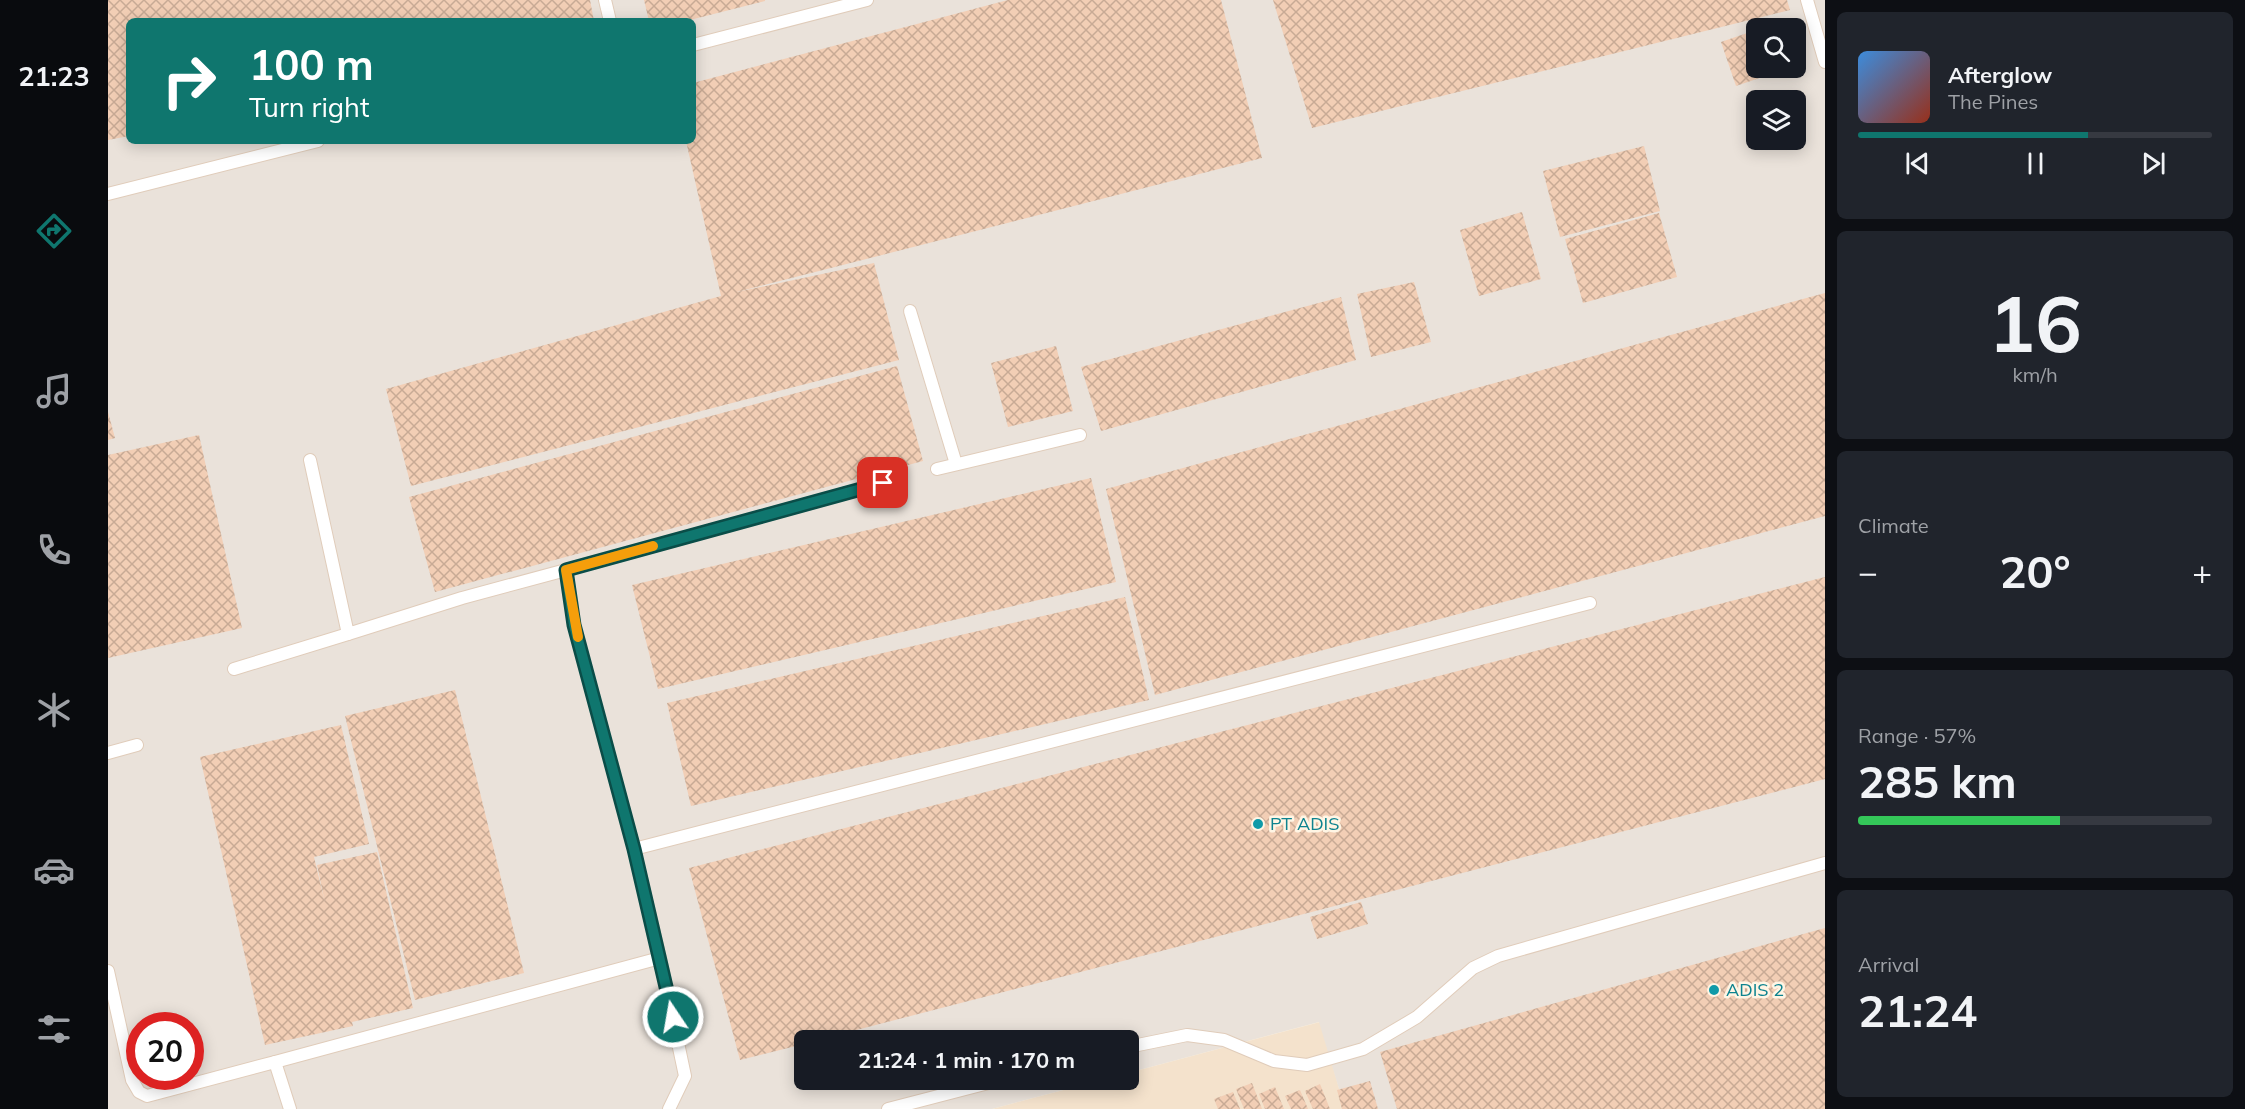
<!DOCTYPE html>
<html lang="en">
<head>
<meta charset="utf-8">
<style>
  :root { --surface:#171b24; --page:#20242c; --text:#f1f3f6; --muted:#9ea1a6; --line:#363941; --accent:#0f766e }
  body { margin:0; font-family:Mulish,sans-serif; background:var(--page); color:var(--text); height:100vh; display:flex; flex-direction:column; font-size:22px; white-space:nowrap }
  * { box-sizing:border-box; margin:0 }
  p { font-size:20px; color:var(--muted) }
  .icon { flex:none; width:33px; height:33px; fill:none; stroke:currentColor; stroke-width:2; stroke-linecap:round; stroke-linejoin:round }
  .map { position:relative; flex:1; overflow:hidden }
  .drawer { display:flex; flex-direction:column; gap:12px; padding:12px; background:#0d0f14; width:420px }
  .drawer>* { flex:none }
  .guide { position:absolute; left:18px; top:18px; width:570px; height:126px; border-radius:9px; box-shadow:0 3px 15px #0003; background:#0f766e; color:#fff; overflow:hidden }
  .buttons { position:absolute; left:1638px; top:18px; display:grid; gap:12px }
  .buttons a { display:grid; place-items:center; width:60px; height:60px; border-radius:9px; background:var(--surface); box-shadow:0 3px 15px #0003; font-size:30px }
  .speed { position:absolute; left:18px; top:1012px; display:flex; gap:12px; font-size:30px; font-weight:700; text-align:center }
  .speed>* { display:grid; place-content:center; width:78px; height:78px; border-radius:50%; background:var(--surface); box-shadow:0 3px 15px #0003; line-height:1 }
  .speed .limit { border:9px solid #d22; background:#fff; color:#111 }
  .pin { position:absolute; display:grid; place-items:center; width:51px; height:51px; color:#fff; margin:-26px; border-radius:12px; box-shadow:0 3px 9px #0006 }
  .me { position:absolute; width:66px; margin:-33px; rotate:348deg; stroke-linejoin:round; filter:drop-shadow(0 0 4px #0008) }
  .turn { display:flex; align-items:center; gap:21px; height:126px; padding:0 24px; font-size:27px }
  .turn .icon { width:78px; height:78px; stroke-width:2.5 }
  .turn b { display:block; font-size:42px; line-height:51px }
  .big { font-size:45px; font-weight:700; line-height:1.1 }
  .drawer .widget { flex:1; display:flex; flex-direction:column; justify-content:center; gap:9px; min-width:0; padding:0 21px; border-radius:9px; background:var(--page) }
  .drawer .dial { align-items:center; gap:0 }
  .dial b { font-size:78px; line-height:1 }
  .song { display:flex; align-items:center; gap:18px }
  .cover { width:72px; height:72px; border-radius:9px; background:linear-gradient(135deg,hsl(210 70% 55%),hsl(10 70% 35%)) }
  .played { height:6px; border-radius:3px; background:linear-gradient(90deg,var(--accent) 65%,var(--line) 65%) }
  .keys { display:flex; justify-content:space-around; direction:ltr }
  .heat { display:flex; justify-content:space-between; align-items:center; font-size:33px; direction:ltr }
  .charge { height:9px; border-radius:4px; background:linear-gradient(90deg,#34c759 57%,var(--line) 0) }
  .trip { position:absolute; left:686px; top:1030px; width:345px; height:60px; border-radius:9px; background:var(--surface); box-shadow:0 3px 15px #0003; font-weight:700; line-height:60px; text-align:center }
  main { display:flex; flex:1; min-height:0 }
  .menu { display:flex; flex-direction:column; width:108px; justify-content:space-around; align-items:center; background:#090b0e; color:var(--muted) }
  .menu .icon { width:42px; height:42px }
  .menu .current { color:var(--accent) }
  .menu b { font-size:27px; color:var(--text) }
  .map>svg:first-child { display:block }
  .residential { fill:#f4e2cc }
  .industrial { fill:#eae2da; fill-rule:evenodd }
  .building { fill:url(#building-cross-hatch) }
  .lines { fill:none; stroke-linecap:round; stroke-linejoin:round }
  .lane-casing { stroke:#e0ccba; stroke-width:14 }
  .lane { stroke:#fff; stroke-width:12 }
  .route-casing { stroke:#0a4d48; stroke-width:15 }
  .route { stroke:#0f766e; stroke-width:10 }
  .slow { stroke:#f59e0b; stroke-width:10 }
  .culture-dot { fill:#0f9aa8; stroke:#fff5e4; stroke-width:2 }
  .labels { text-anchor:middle; stroke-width:5; stroke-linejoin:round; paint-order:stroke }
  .culture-label { font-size:18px; fill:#0d838f; stroke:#fff5e4; text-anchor:start }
</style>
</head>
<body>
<main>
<nav class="menu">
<b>21:23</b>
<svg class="icon current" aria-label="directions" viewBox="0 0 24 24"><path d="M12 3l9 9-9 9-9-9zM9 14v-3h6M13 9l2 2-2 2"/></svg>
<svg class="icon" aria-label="music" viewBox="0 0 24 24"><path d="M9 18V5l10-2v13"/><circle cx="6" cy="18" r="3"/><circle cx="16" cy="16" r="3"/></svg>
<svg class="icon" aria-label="phone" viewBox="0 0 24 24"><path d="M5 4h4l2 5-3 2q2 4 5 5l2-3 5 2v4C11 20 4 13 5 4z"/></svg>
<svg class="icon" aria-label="climate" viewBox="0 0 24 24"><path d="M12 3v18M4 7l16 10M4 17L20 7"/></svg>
<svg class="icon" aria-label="car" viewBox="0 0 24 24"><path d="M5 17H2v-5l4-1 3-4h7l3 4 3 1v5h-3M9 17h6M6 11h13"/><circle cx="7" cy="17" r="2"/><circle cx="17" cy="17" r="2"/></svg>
<svg class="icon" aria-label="filters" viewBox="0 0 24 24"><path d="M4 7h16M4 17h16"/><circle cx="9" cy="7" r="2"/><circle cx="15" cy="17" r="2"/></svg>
</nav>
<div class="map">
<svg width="1717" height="1109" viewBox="0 0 1717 1109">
  <defs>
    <pattern id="building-cross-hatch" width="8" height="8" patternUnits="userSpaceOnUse" patternTransform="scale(1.5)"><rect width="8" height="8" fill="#f2ceb5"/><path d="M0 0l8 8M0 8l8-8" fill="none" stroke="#c8aa95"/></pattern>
  </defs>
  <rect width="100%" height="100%" fill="#fcf1de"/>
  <path class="residential" d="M1212 1022 1237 1109H884L993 1080H1020V1073Z"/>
  <path class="industrial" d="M0 0H1717V1109H1237L1211 1022 1020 1073V1041H696V1080H993L884 1109H0ZM21 21H585V141H21ZM1648 28H1688V68H1648ZM1648 100H1688V140H1648ZM32 1026H82V1077H32Z"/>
  <g class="building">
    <path d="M0 0H482L486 21H21V136L0 140Z"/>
    <path d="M536 0H657V1L578 21H541Z"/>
    <path d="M900 0H1113L1154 158 629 292 766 263 791 360 303 486 278 389 613 296 578 141H585V83Z"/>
    <path d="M1165 0H1679L1682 10 1204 128Z"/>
    <path d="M1679 20 1682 28H1654Z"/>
    <path d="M1648 30V68H1681L1628 86 1613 42Z"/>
    <path d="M1688 47 1694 64 1688 66Z"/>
    <path d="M1536 146 1552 211 1452 237 1435 171Z"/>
    <path d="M1414 212 1433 279 1371 296 1352 230Z"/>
    <path d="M1551 213 1569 277 1475 303 1457 239Z"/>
    <path d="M1306 282 1323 342 1263 357 1249 294Z"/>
    <path d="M1717 293V516L1047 695 998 489Z"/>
    <path d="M1233 297 1248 360 993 431 973 367Z"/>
    <path d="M948 346 965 411 900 427 883 363Z"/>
    <path d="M789 366 815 461 327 592 301 497Z"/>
    <path d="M0 412 7 438 0 440Z"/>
    <path d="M91 435 134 628 0 658V455Z"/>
    <path d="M983 478 1008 582 550 689 524 585Z"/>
    <path d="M1717 577V779L706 1041H696V1044L632 1060 581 868Z"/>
    <path d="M1017 597 1041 700 583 806 559 703Z"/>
    <path d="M347 690 416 973 307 1000 237 716Z"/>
    <path d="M233 725 261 844 206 857 217 903 209 865 269 852 305 1008 244 1022 245 1026 157 1045 92 757Z"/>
    <path d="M1253 902 1260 924 1209 939 1202 917Z"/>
    <path d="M1717 928V1109H1289L1272 1052Z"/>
    <path d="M1262 1081 1270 1109H1234L1229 1090Z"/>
    <path d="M1144 1083 1154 1109H1136L1128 1089Z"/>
    <path d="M1212 1084 1222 1109H1205L1197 1091Z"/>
    <path d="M1167 1087 1176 1109H1157L1151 1094Z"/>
    <path d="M1192 1090 1200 1109H1183L1177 1096Z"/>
    <path d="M1125 1092 1132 1109H1110L1106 1099Z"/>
  </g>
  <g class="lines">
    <defs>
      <g id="lane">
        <path d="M497 0 502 21"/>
        <path d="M1699 0 1717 62"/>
        <path d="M585 45 759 0"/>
        <path d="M0 194 210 141"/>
        <path d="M802 311 848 464"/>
        <path d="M202 460 240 634 354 598 458 570 466 625 526 849 552 958 577 1076 561 1109"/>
        <path d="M829 469 972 435"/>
        <path d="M458 570 775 483"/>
        <path d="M126 669 240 634"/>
        <path d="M0 753 29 745"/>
        <path d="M526 849 1482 603"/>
        <path d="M0 971 24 1080 31 1092 39 1096 167 1062 182 1109"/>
        <path d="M1020 1047 1079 1035 1116 1040 1166 1061 1199 1065 1255 1049 1309 1017 1365 968 1390 956 1717 863"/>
        <path d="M167 1062 552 958"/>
        <path d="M780 1109 892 1080"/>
      </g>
    </defs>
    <use href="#lane" class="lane-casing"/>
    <use href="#lane" class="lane"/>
  </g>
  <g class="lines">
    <defs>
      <path id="route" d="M565 1017 526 849 466 625 458 570 775 483"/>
    </defs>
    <use href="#route" class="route-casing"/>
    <use href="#route" class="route"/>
    <path class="slow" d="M470 637 458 570 545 546"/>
  </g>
  <g class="culture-dot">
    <circle cx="1150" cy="824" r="6"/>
    <circle cx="1606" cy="990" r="6"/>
  </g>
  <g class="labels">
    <g class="culture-label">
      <text x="1162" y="830">PT ADIS</text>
      <text x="1618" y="996">ADIS 2</text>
    </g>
  </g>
</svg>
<div class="buttons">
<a><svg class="icon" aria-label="search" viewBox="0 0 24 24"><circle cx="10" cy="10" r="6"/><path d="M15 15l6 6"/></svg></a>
<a><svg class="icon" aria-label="layers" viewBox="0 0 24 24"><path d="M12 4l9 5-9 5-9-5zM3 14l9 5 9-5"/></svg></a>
</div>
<div class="speed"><div class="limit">20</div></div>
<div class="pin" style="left:775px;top:483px;background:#d93025"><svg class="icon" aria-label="arrive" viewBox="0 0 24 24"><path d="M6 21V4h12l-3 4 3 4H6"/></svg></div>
<svg class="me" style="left:565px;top:1017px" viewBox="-20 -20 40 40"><circle r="17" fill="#0f766e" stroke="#fff" stroke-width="3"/><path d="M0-11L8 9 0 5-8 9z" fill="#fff"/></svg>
<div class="trip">21:24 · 1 min · 170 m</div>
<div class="guide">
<div class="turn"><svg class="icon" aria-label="right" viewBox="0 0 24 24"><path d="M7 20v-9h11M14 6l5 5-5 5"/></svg><div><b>100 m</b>Turn right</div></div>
</div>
</div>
<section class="drawer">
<div class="widget">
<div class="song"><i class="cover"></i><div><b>Afterglow</b><p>The Pines</p></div></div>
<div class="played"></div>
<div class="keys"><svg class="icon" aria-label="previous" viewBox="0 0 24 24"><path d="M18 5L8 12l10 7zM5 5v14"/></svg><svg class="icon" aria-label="pause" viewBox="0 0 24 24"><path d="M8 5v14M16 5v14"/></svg><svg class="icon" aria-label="next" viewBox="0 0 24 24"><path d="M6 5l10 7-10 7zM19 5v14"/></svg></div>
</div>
<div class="widget dial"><b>16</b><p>km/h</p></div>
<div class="widget"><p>Climate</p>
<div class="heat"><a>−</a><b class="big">20°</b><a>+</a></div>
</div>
<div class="widget"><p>Range · 57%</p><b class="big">285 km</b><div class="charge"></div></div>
<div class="widget"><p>Arrival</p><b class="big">21:24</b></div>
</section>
</main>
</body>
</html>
